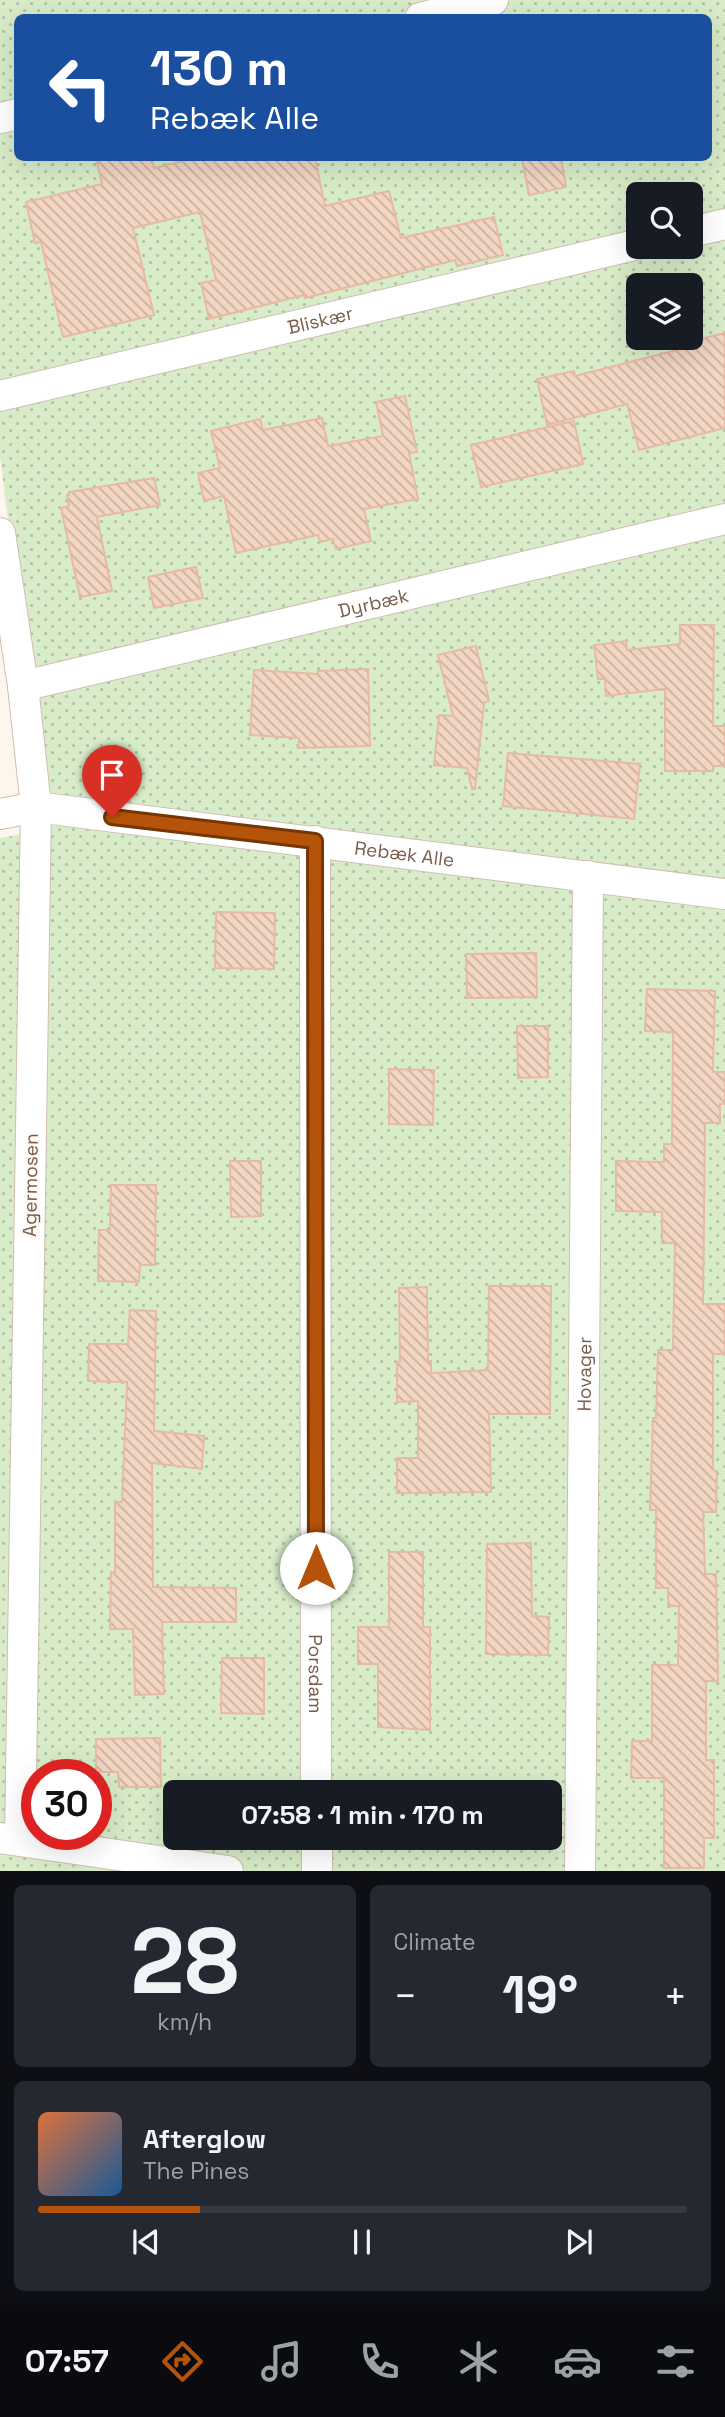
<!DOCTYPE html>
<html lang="en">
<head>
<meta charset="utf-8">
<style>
  :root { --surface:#171b24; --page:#242831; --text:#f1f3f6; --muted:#9ea1a6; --line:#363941; --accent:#b45309 }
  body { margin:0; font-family:"Space Grotesk",sans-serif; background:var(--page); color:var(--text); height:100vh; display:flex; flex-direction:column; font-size:26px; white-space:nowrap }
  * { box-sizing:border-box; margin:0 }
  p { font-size:23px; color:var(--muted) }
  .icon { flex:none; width:38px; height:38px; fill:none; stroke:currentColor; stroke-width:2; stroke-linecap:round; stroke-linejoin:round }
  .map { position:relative; height:1871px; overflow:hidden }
  .sheet { display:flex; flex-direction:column; gap:14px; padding:14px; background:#0d0f14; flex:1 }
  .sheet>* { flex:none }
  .top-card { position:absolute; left:14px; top:14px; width:698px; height:147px; border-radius:10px; box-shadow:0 7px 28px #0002; background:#1a4fa0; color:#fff; overflow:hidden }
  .buttons { position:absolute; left:626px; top:182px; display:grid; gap:14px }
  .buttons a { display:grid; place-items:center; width:77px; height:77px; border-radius:10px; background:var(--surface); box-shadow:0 7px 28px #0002; font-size:35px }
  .speed { position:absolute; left:21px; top:1759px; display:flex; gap:14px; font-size:35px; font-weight:700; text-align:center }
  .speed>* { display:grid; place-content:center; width:91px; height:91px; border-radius:50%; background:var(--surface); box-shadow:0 7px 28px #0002; line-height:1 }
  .speed .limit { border:10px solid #d22; background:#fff; color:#111 }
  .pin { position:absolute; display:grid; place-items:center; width:60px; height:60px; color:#fff; margin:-72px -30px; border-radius:50% 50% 50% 0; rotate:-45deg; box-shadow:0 0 7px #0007 }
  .pin .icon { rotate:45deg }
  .me { position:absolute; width:77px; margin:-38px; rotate:0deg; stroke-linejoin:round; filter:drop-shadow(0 0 5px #0008) }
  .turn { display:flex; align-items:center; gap:24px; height:147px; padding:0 21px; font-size:32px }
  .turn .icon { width:91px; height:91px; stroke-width:2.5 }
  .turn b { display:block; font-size:49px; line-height:60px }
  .big { font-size:52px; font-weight:700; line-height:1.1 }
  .sheet .tile { flex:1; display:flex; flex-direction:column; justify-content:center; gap:10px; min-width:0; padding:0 24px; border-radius:10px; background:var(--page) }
  .sheet .dial { align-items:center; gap:0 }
  .dial b { font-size:91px; line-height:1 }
  .song { display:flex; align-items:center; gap:21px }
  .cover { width:84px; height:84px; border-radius:10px; background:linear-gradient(135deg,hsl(20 70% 55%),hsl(210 70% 35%)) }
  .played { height:7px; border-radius:4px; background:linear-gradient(90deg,var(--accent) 25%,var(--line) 25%) }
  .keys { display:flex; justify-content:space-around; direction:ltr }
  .heat { display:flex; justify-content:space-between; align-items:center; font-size:38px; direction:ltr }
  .sheet .tiles { flex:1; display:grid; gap:14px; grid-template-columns:1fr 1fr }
  .tile:last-child { grid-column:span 2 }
  .trip { position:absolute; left:163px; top:1780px; width:399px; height:70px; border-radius:10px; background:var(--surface); box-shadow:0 7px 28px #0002; font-weight:700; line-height:70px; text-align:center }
  .menu { display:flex; height:112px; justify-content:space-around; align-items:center; background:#090b0e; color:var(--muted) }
  .menu .icon { width:49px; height:49px }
  .menu .selected { color:var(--accent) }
  .menu b { font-size:32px; color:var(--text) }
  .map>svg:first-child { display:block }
  .garden { fill:url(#garden-dots); fill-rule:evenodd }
  .building { fill:url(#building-back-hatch); stroke:#e6bba3; stroke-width:2 }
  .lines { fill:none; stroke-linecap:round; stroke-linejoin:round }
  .street-casing { stroke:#d1beb0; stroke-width:32 }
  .street { stroke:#fff; stroke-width:30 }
  .route-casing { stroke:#753606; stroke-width:18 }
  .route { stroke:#b45309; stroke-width:12 }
  .labels { text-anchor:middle; stroke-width:5; stroke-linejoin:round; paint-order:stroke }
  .street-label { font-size:19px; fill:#7a5c4d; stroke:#fffaf3 }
</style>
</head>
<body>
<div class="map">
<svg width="725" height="1871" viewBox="0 0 725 1871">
  <defs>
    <pattern id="garden-dots" width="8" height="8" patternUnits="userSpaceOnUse" patternTransform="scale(1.75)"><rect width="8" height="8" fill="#d8ecc9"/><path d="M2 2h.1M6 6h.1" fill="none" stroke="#b4c2a5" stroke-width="1.8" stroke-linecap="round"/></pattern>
    <pattern id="building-back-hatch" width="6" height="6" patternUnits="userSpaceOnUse" patternTransform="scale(1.75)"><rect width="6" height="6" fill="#f3d5c3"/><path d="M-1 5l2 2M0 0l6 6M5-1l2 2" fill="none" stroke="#cab0a1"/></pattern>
  </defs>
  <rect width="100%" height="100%" fill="#fdf6ec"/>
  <path class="garden" d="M0 0H725V1871H0V838L47 830 0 456ZM18 18H709V158H18ZM639 194H691V247H639ZM639 285H691V338H639ZM37 1774H96V1834H37ZM175 1792H550V1838H175Z"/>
  <g class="building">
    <path d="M96 158H152L154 168 196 158H315L325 206 389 191 401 238 494 217 503 255 457 266 455 260 305 298 304 295 209 319 201 283 216 280 200 212 133 228 154 315 63 337 41 242 35 243 26 202 102 184Z"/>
    <path d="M522 158H561L566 187 529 195Z"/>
    <path d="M725 333V428L639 450 627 404 547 425 537 379 574 371 575 376 685 348 684 343Z"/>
    <path d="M405 396 417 452 409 453 418 499 364 509 371 541 336 549 333 539 320 542 318 535 236 553 224 496 204 501 198 473 220 468 211 431 260 419 263 430 322 418 328 446 383 436 376 402Z"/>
    <path d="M574 421 583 464 481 487 471 445Z"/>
    <path d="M154 478 160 505 97 517 112 591 80 597 61 508 69 506 67 495H69V492Z"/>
    <path d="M196 567 203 598 154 608 148 577Z"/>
    <path d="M680 625H714L713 726H725V766H713V771H665V689L606 696 605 679H598L594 645 626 641 627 650 680 644Z"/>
    <path d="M476 646 489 701 484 703 475 789H472L467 768 434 765 439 715 453 716 438 655Z"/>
    <path d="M368 669 370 746 298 748 299 738 250 735 254 670 318 674V671Z"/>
    <path d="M508 753 640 764 634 819 503 806Z"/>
    <path d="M216 912 275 913 274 969 215 968Z"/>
    <path d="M536 953 537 997 467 998 466 954Z"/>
    <path d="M647 989 715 991 713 1072H725V1104H720V1123H705L703 1304H725V1354H713V1470L717 1471 716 1512H703L705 1574H716L718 1681H706V1760H714V1838H704V1868H664V1778H631L632 1741H652V1665H678L679 1606H668V1588H656V1510H650L653 1418H656L658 1350H673L675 1243H662V1212L616 1211V1161L664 1162V1144H672L673 1032 645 1031Z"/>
    <path d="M517 1026H548V1077L518 1078Z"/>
    <path d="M389 1069 434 1070 433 1125 389 1124Z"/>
    <path d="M230 1161H261V1216L231 1217Z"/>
    <path d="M111 1185H156L155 1265H140L139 1282 98 1281 99 1230H110Z"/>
    <path d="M489 1286H551L550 1414H489L491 1492 397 1493V1458H418V1401L397 1402V1362H400L399 1288 427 1287 428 1361H431V1373L488 1370Z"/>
    <path d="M130 1310 156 1311 154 1431 204 1436 202 1469 152 1463 153 1587 236 1588V1622H162L164 1694 135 1695 133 1629H110L111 1572H115V1502H122L127 1382 88 1381 89 1344H128Z"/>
    <path d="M531 1543 532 1616 549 1617 548 1655 486 1654 487 1544Z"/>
    <path d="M389 1552H423V1627H430V1730L378 1727V1664H358V1627H389Z"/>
    <path d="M222 1658H264V1714L221 1713Z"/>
    <path d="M160 1738 161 1787H119L118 1772H96V1739Z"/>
  </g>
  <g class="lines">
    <defs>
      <g id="street">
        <path d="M420 18 493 0"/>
        <path d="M0 118 18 114"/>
        <path d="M691 232 725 224"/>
        <path id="s1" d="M0 396 639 244"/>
        <path d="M0 533 23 686 36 807 20 1840"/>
        <path id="s2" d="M23 686 725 519"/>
        <path id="s3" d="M0 814 36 807 725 894"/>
        <path id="s4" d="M315 841 316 1792"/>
        <path d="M0 1838 228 1871"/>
        <path d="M317 1838V1871"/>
        <path id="s5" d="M580 1871 588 876"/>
      </g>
    </defs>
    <use href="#street" class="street-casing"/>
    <use href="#street" class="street"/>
  </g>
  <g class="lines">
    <defs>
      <path id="route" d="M112 817 315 841 316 1568"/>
    </defs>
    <use href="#route" class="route-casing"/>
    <use href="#route" class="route"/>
  </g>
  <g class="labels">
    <g class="street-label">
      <text dy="7" stroke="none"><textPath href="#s1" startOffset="329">Bliskær</textPath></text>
      <text dy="7" stroke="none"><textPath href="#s2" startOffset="360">Dyrbæk</textPath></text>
      <text dy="7" stroke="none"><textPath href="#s3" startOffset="408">Rebæk Alle</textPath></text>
      <text transform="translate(30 1185) rotate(-89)" y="7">Agermosen</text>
      <text dy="7" stroke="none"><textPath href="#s5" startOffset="497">Hovager</textPath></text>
      <text dy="7" stroke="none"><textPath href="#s4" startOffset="833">Porsdam</textPath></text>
    </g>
  </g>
</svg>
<div class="buttons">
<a><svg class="icon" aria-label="search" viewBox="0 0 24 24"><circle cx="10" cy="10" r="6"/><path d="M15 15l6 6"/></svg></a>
<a><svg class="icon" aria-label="layers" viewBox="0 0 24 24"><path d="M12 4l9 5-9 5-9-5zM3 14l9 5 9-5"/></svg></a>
</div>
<div class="speed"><div class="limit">30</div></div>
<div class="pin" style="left:112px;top:817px;background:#d93025"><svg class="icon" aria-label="arrive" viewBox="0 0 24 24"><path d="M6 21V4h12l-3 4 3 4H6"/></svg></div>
<svg class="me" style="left:316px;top:1568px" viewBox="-20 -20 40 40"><circle r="19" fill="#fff"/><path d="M0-13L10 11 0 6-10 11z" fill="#b45309"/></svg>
<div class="trip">07:58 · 1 min · 170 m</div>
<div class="top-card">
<div class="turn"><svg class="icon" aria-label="left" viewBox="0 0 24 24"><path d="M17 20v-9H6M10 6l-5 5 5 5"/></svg><div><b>130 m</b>Rebæk Alle</div></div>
</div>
</div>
<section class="sheet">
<div class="tiles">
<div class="tile dial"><b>28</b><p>km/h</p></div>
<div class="tile"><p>Climate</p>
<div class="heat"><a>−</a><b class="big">19°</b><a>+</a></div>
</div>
<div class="tile">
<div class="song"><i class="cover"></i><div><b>Afterglow</b><p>The Pines</p></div></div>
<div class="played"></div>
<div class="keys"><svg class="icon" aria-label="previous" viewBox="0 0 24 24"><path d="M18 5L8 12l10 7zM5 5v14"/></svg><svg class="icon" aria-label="pause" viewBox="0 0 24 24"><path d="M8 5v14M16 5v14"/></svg><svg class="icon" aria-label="next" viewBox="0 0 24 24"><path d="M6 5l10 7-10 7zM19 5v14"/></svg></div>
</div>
</div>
</section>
<nav class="menu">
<b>07:57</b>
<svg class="icon selected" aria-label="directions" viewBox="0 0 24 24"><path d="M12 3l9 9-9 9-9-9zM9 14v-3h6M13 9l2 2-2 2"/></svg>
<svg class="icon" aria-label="music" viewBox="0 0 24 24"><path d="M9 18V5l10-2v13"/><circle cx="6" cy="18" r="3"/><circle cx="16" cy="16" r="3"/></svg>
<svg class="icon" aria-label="phone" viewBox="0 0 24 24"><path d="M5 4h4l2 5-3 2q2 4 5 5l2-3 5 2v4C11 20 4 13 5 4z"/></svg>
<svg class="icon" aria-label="climate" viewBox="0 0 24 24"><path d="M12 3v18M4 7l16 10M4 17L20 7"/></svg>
<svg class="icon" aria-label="car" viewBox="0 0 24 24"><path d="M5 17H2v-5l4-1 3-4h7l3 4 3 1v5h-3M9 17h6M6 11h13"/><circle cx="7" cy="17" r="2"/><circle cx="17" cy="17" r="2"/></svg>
<svg class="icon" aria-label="filters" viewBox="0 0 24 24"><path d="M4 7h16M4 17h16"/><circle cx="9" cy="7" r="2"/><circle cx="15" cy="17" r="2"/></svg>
</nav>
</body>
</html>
